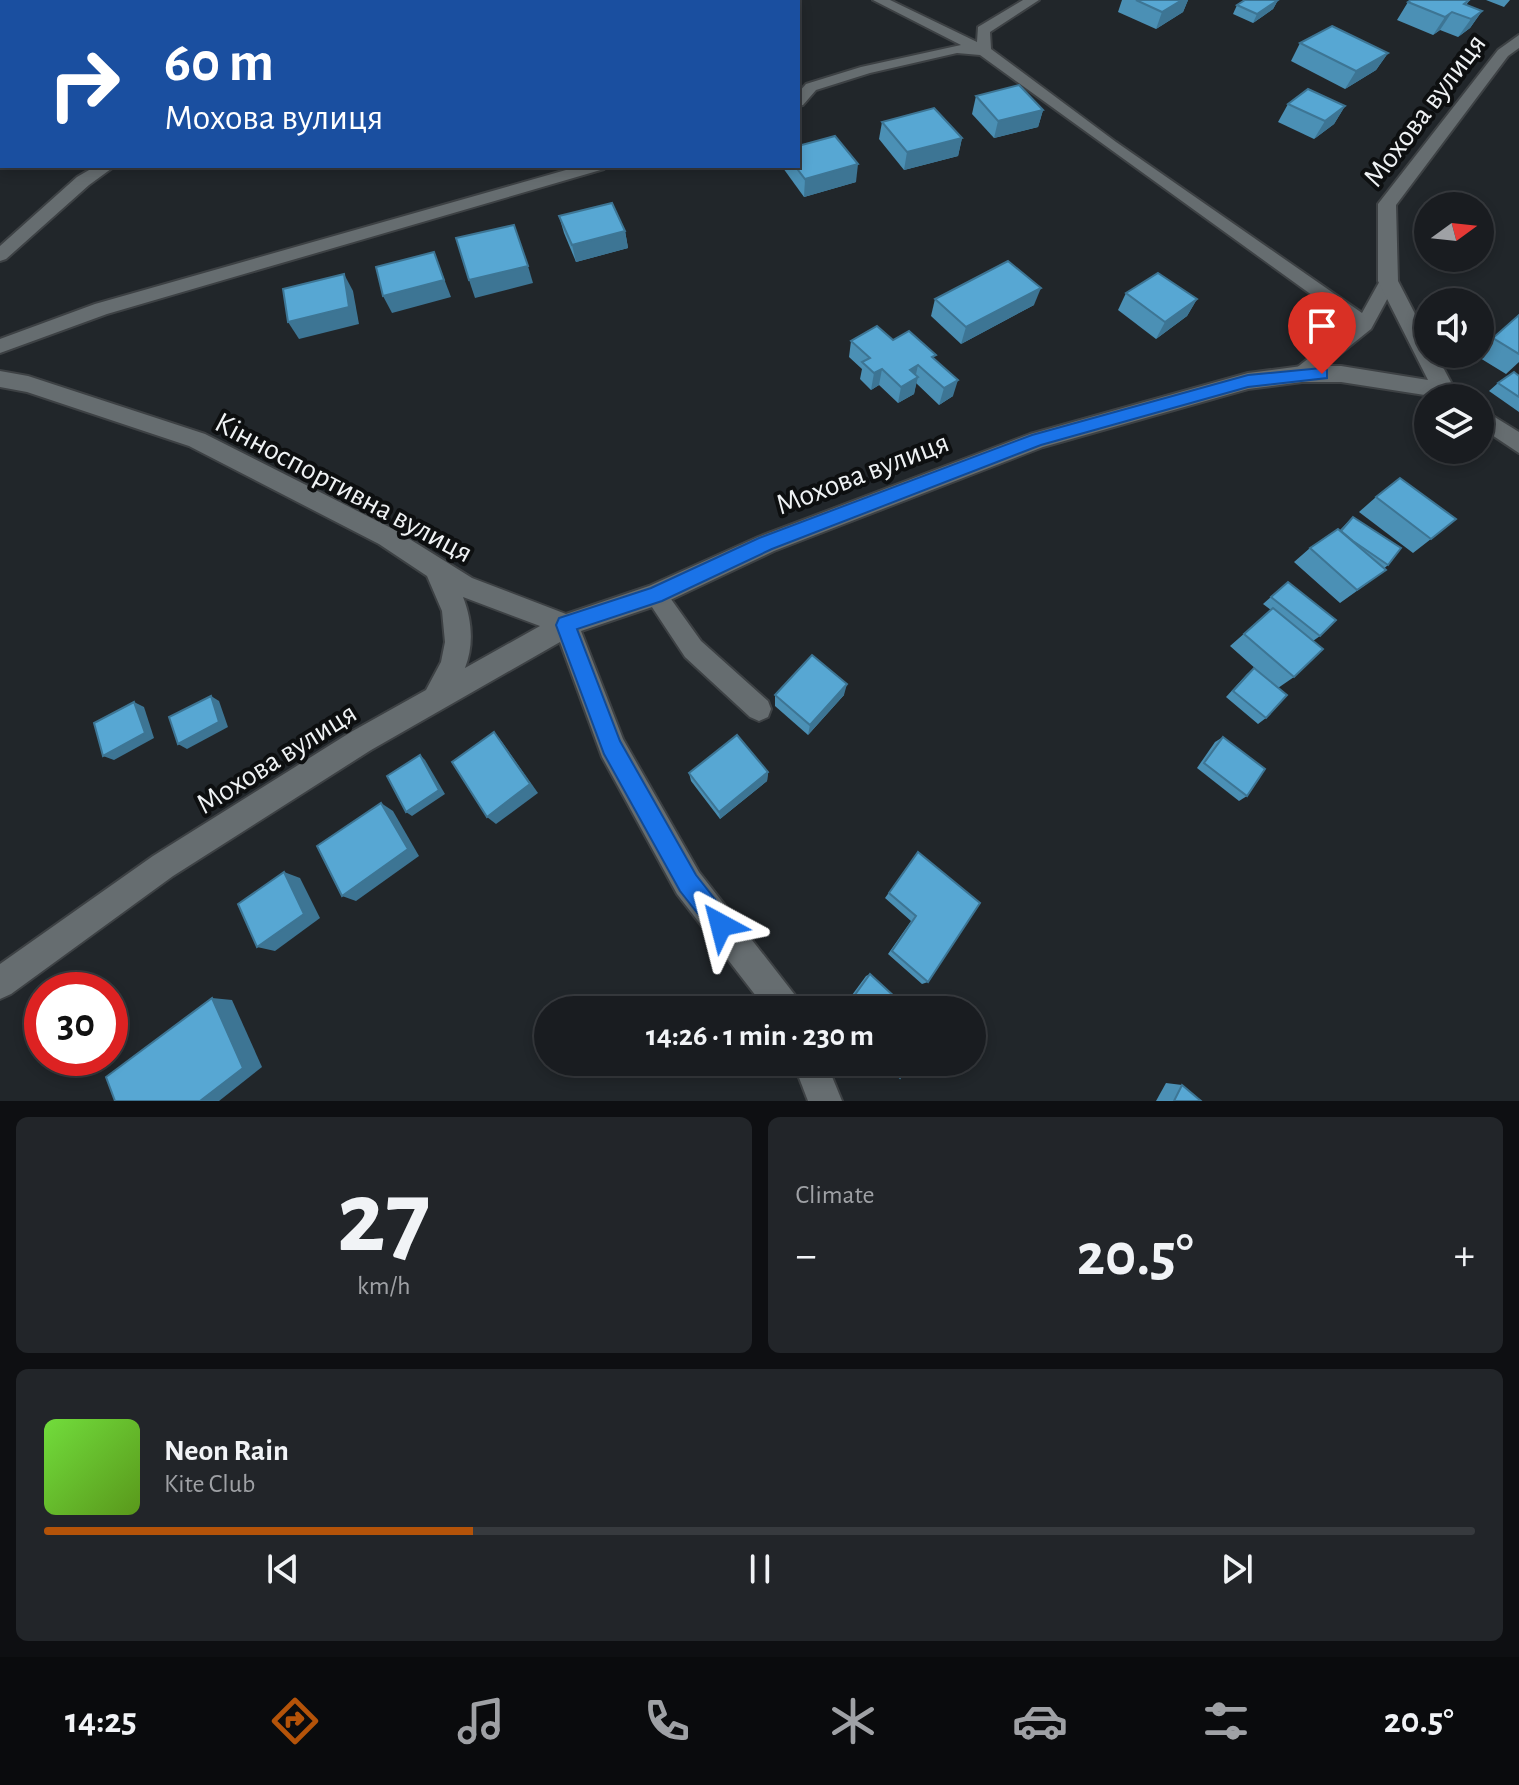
<!DOCTYPE html>
<html lang="en">
<head>
<meta charset="utf-8">
<style>
  :root { --surface:#191c20; --page:#222529; --text:#f1f3f6; --muted:#9fa1a5; --line:#373a3e; --accent:#b45309 }
  body { margin:0; font-family:"Alegreya Sans",sans-serif; background:var(--page); color:var(--text); height:100vh; display:flex; flex-direction:column; font-size:30px; white-space:nowrap }
  * { box-sizing:border-box; margin:0 }
  p { font-size:26px; color:var(--muted) }
  .icon { flex:none; width:44px; height:44px; fill:none; stroke:currentColor; stroke-width:2; stroke-linecap:round; stroke-linejoin:round }
  .map { position:relative; height:1101px; overflow:hidden }
  .details { display:flex; flex-direction:column; gap:16px; padding:16px; background:#0e0f12; flex:1 }
  .details>* { flex:none }
  .banner { position:absolute; left:0px; top:0px; width:800px; height:168px; box-shadow:0 4px 12px #0003,0 0 0 2px var(--line); background:#1a4fa0; color:#fff; overflow:hidden }
  .needle { width:52px; rotate:75deg }
  .fabs { position:absolute; left:1414px; top:192px; display:grid; gap:16px }
  .fabs a { display:grid; place-items:center; width:80px; height:80px; border-radius:50%; background:var(--surface); box-shadow:0 4px 12px #0003,0 0 0 2px var(--line); font-size:40px }
  .speed { position:absolute; left:24px; top:972px; display:flex; gap:16px; font-size:40px; font-weight:700; text-align:center }
  .speed>* { display:grid; place-content:center; width:104px; height:104px; border-radius:50%; background:var(--surface); box-shadow:0 4px 12px #0003,0 0 0 2px var(--line); line-height:1 }
  .speed .limit { border:12px solid #d22; background:#fff; color:#111 }
  .pin { position:absolute; display:grid; place-items:center; width:68px; height:68px; color:#fff; margin:-82px -34px; border-radius:50% 50% 50% 0; rotate:-45deg; box-shadow:0 0 8px #0007 }
  .pin .icon { rotate:45deg }
  .me { position:absolute; width:88px; margin:-44px; rotate:322deg; stroke-linejoin:round; filter:drop-shadow(0 0 6px #0008) }
  .turn { display:flex; align-items:center; gap:28px; height:168px; padding:0 32px; font-size:36px }
  .turn .icon { width:104px; height:104px; stroke-width:2.5 }
  .turn b { display:block; font-size:56px; line-height:68px }
  .big { font-size:60px; font-weight:700; line-height:1.1 }
  .details .card { flex:1; display:flex; flex-direction:column; justify-content:center; gap:12px; min-width:0; padding:0 28px; border-radius:12px; background:var(--page) }
  .details .dial { align-items:center; gap:0 }
  .dial b { font-size:104px; line-height:1 }
  .song { display:flex; align-items:center; gap:24px }
  .cover { width:96px; height:96px; border-radius:12px; background:linear-gradient(135deg,hsl(100 70% 55%),hsl(90 70% 35%)) }
  .played { height:8px; border-radius:4px; background:linear-gradient(90deg,var(--accent) 30%,var(--line) 30%) }
  .keys { display:flex; justify-content:space-around; direction:ltr }
  .heat { display:flex; justify-content:space-between; align-items:center; font-size:44px; direction:ltr }
  .details .tiles { flex:1; display:grid; gap:16px; grid-template-columns:1fr 1fr }
  .card:last-child { grid-column:span 2 }
  .trip { position:absolute; left:534px; top:996px; width:452px; height:80px; border-radius:40px; background:var(--surface); box-shadow:0 4px 12px #0003,0 0 0 2px var(--line); font-weight:700; line-height:80px; text-align:center }
  .tab-bar { display:flex; height:128px; justify-content:space-around; align-items:center; background:#0a0b0d; color:var(--muted) }
  .tab-bar .icon { width:56px; height:56px }
  .tab-bar .active { color:var(--accent) }
  .tab-bar b { font-size:36px; color:var(--text) }
  .map>svg:first-child { display:block }
  .lines { fill:none; stroke-linecap:round; stroke-linejoin:round }
  .lane-casing { stroke:#3d4144; stroke-width:4 }
  .street-casing { stroke:#3d4144; stroke-width:4 }
  .lane { fill:#666d70; fill-rule:evenodd }
  .street { fill:#666d70; fill-rule:evenodd }
  .wall { fill:#4b90b5 }
  .shaded-wall { fill:#3d7594 }
  .building { fill:#57a7d3; stroke:#3d7594; stroke-width:2 }
  .route { fill:#1a73e8; stroke:#114b97; stroke-width:2 }
  .labels { text-anchor:middle; stroke-width:8; stroke-linejoin:round; paint-order:stroke }
  .street-label { font-size:30px; fill:#eff2f4; stroke:#0d0f10 }
</style>
</head>
<body>
<div class="map">
<svg width="1519" height="1101" viewBox="0 0 1519 1101">
  <rect width="100%" height="100%" fill="#21262a"/>
  <g class="lines">
    <defs>
      <g id="lane">
        <path d="M464 0H479L462 2Z"/>
        <path d="M873 0H890L977 42 978 27 1023 0H1039L990 32 991 49 1116 142 1362 313 1382 277H1394L1397 281 1371 329 1309 379H1295L1292 374 1295 369 1352 324 980 55 957 53 870 73 816 90 803 105 798 106V93L806 84 861 67 961 45Z"/>
        <path d="M96 166H115L89 185 6 259 0 261V246L77 177Z"/>
        <path d="M580 166H606L604 169 107 314 0 353V339L95 304Z"/>
        <path d="M655 585 663 588 701 641 768 701 771 709 768 717 759 721 750 717 685 657 644 595 647 588Z"/>
      </g>
      <g id="street">
        <path d="M1519 35V48L1508 56 1396 205 1398 281 1428 339V354H1436L1455 390 1451 396 1444 398 1341 382H1302L1248 389 1043 447 774 551 664 603 581 631 623 739 699 872 798 999 803 1010H767L677 894 602 757 560 642 371 750 173 876 11 994 0 999V964L153 856 351 732 426 690 441 662 445 642 442 611 427 576 379 544 189 446 27 392 0 387V371L28 376 205 434 395 530 472 578 566 614 649 586 758 537 1030 434 1248 373 1302 366H1341L1428 380 1378 281V204L1498 50ZM463 597 540 626 465 668C474 645 472 620 463 597Z"/>
        <path d="M1480 408 1519 432V453L1480 427Z"/>
        <path d="M793 1062H826L842 1101H808Z"/>
      </g>
    </defs>
    <use href="#lane" class="lane-casing"/>
    <use href="#street" class="street-casing"/>
    <use href="#lane" class="lane"/>
    <use href="#street" class="street"/>
  </g>
  <g class="wall">
    <path d="M1122 0H1188L1183 12 1156 29 1118 12Z"/>
    <path d="M1278 0 1273 9 1253 23 1233 14 1237 5Z"/>
    <path d="M1470 0 1466 5 1482 11 1470 28 1458 37 1440 30 1433 35 1397 20 1408 2Z"/>
    <path d="M1486 0H1510L1504 7Z"/>
    <path d="M1300 43 1388 53 1376 70 1345 89 1291 61Z"/>
    <path d="M976 96 1043 110 1038 127 994 138 972 114Z"/>
    <path d="M1288 104 1345 106 1334 124 1314 139 1278 122Z"/>
    <path d="M882 122 962 138 958 156 904 170 879 139Z"/>
    <path d="M783 166H798L856 182 804 197 783 168Z"/>
    <path d="M559 216 625 231 628 248 576 262 564 233Z"/>
    <path d="M1126 293 1197 299 1187 316 1156 339 1118 310Z"/>
    <path d="M935 299 1034 305 961 344 931 316Z"/>
    <path d="M1519 315V362L1506 374 1475 355 1480 354V350Z"/>
    <path d="M893 340 935 359 953 396 939 405 916 383 914 394 898 403 879 385 871 390 860 379 862 369 849 357 851 341Z"/>
    <path d="M1519 376V412L1489 391 1498 383Z"/>
    <path d="M1376 497 1431 539 1413 553 1359 512Z"/>
    <path d="M1353 517 1388 565 1368 583 1340 603 1294 562 1310 548 1340 530Z"/>
    <path d="M1288 582 1320 636 1313 641 1294 677 1278 688 1266 718 1258 724 1226 697 1247 674 1254 668 1265 677 1230 646 1271 610 1263 604Z"/>
    <path d="M775 695H844L808 735 775 706Z"/>
    <path d="M1223 737 1247 796 1239 801 1197 768 1215 742Z"/>
    <path d="M768 772 767 781 720 819 691 781 689 773Z"/>
    <path d="M913 859 928 982 922 984 888 954 911 921 885 898Z"/>
    <path d="M870 974 909 1010H841L866 976Z"/>
    <path d="M880 1062H911L900 1078 895 1077Z"/>
    <path d="M1166 1083 1182 1085 1201 1101H1156Z"/>
  </g>
  <g class="shaded-wall">
    <path d="M1182 0H1188L1183 12 1156 29 1162 12Z"/>
    <path d="M1278 0 1273 9 1253 23 1257 14Z"/>
    <path d="M1482 11 1470 28 1458 37 1471 19Z"/>
    <path d="M1452 12 1440 30 1433 35 1445 17Z"/>
    <path d="M1388 53 1376 70 1345 89 1356 71Z"/>
    <path d="M1345 106 1334 124 1314 139 1325 121Z"/>
    <path d="M1043 110 1038 127 994 138 998 121Z"/>
    <path d="M962 138 958 156 904 170 907 152Z"/>
    <path d="M858 164 856 182 804 197 805 179Z"/>
    <path d="M625 231 628 248 576 262 572 245Z"/>
    <path d="M434 252 451 297 392 313 383 296Z"/>
    <path d="M528 266 533 283 475 298 469 280Z"/>
    <path d="M344 274 353 291 359 324 299 339 288 322Z"/>
    <path d="M1041 288 1034 305 961 344 966 327Z"/>
    <path d="M1197 299 1187 316 1156 339 1165 322Z"/>
    <path d="M918 365 915 379 918 377 914 394 898 403 901 387 910 370Z"/>
    <path d="M882 369 879 385 871 390 874 373Z"/>
    <path d="M958 380 953 396 939 405 944 388Z"/>
    <path d="M847 684 844 695 808 735 810 725Z"/>
    <path d="M211 696 219 701 228 727 187 749 178 744Z"/>
    <path d="M134 702 144 707 154 738 114 760 103 756Z"/>
    <path d="M494 732 502 742 538 793 496 824 487 817Z"/>
    <path d="M420 755 425 760 445 794 412 816 406 812Z"/>
    <path d="M768 772 767 781 720 819 719 812Z"/>
    <path d="M381 803 393 811 419 856 356 901 342 896Z"/>
    <path d="M284 872 300 878 320 918 275 951 257 947Z"/>
    <path d="M212 998 232 1000 262 1067 219 1101H200Z"/>
  </g>
  <g class="building">
    <path d="M1136 0H1182L1162 12Z"/>
    <path d="M1245 0H1278L1257 14 1237 5Z"/>
    <path d="M1411 0H1469L1464 4 1482 11 1471 19 1452 12 1445 17 1408 2Z"/>
    <path d="M1332 26 1388 53 1356 71 1300 43Z"/>
    <path d="M1019 85 1043 110 998 121 976 96Z"/>
    <path d="M1308 89 1345 106 1325 121 1288 104Z"/>
    <path d="M934 108 962 138 907 152 882 122Z"/>
    <path d="M835 136 858 164 805 179 795 166H798V146Z"/>
    <path d="M612 203 625 231 572 245 559 216Z"/>
    <path d="M514 225 528 266 469 280 456 238Z"/>
    <path d="M434 252 444 280 383 296 376 267Z"/>
    <path d="M1008 261 1041 288 966 327 935 299Z"/>
    <path d="M1158 273 1197 299 1165 322 1126 293Z"/>
    <path d="M344 274 349 307 288 322 283 289Z"/>
    <path d="M1519 315V354L1493 338Z"/>
    <path d="M877 326 893 340 909 331 936 355 932 357 958 380 944 388 918 365 910 370 918 377 901 387 882 369 874 373 862 362 870 358 851 341Z"/>
    <path d="M1514 372 1519 376V397L1498 383Z"/>
    <path d="M1400 478 1456 519 1431 539 1376 497Z"/>
    <path d="M1353 517 1401 548 1388 565 1353 541 1341 531Z"/>
    <path d="M1338 529 1386 570 1357 590 1310 548Z"/>
    <path d="M1288 582 1336 620 1320 636 1271 597Z"/>
    <path d="M1273 608 1323 649 1294 677 1244 634Z"/>
    <path d="M812 655 847 684 810 725 775 695Z"/>
    <path d="M1254 668 1287 695 1266 718 1233 691Z"/>
    <path d="M211 696 219 722 178 744 169 717Z"/>
    <path d="M134 702 145 733 103 756 94 723Z"/>
    <path d="M494 732 530 784 487 817 452 762Z"/>
    <path d="M737 735 768 772 719 812 689 773Z"/>
    <path d="M1223 737 1265 769 1247 796 1204 763Z"/>
    <path d="M420 755 439 790 406 812 387 776Z"/>
    <path d="M381 803 408 849 342 896 317 846Z"/>
    <path d="M918 852 980 903 928 982 892 951 916 916 889 893Z"/>
    <path d="M284 872 304 914 257 947 238 904Z"/>
    <path d="M870 974 909 1010H844Z"/>
    <path d="M212 998 243 1068 200 1101H115L106 1077Z"/>
    <path d="M884 1062H911L900 1078Z"/>
    <path d="M1182 1085 1201 1101H1174Z"/>
  </g>
  <path class="route" d="M1322 368 1327 370V378L1248 387 1041 445 772 549 662 601 577 629 620 741 696 875 729 917 733 925 729 933 721 937 713 933 680 891 604 754 556 625 559 618 651 588 759 538 1032 435 1248 375Z"/>
  <g class="labels">
    <g class="street-label">
      <text transform="translate(1424 110) rotate(-53)" y="10">Мохова вулиця</text>
      <text transform="translate(862 473) rotate(-21)" y="10">Мохова вулиця</text>
      <text transform="translate(344 487) rotate(28)" y="10">Кінноспортивна вулиця</text>
      <text transform="translate(276 758) rotate(-32)" y="10">Мохова вулиця</text>
    </g>
  </g>
</svg>
<div class="fabs">
<a><svg class="needle" viewBox="-14 -14 28 28"><path d="M0-13l5 13h-10z" fill="#e53935"/><path d="M0 13l5-13h-10z" fill="#9fa1a5"/></svg></a>
<a><svg class="icon" aria-label="sound" viewBox="0 0 24 24"><path d="M4 9h4l5-4v14l-5-4H4zM17 9q2 3 0 6"/></svg></a>
<a><svg class="icon" aria-label="layers" viewBox="0 0 24 24"><path d="M12 4l9 5-9 5-9-5zM3 14l9 5 9-5"/></svg></a>
</div>
<div class="speed"><div class="limit">30</div></div>
<div class="pin" style="left:1322px;top:374px;background:#d93025"><svg class="icon" aria-label="arrive" viewBox="0 0 24 24"><path d="M6 21V4h12l-3 4 3 4H6"/></svg></div>
<svg class="me" style="left:721px;top:925px" viewBox="-20 -20 40 40"><path d="M0-17L14 15 0 8-14 15z" fill="#1a73e8" stroke="#fff" stroke-width="4"/></svg>
<div class="trip">14:26 · 1 min · 230 m</div>
<div class="banner">
<div class="turn"><svg class="icon" aria-label="right" viewBox="0 0 24 24"><path d="M7 20v-9h11M14 6l5 5-5 5"/></svg><div><b>60 m</b>Мохова вулиця</div></div>
</div>
</div>
<section class="details">
<div class="tiles">
<div class="card dial"><b>27</b><p>km/h</p></div>
<div class="card"><p>Climate</p>
<div class="heat"><a>−</a><b class="big">20.5°</b><a>+</a></div>
</div>
<div class="card">
<div class="song"><i class="cover"></i><div><b>Neon Rain</b><p>Kite Club</p></div></div>
<div class="played"></div>
<div class="keys"><svg class="icon" aria-label="previous" viewBox="0 0 24 24"><path d="M18 5L8 12l10 7zM5 5v14"/></svg><svg class="icon" aria-label="pause" viewBox="0 0 24 24"><path d="M8 5v14M16 5v14"/></svg><svg class="icon" aria-label="next" viewBox="0 0 24 24"><path d="M6 5l10 7-10 7zM19 5v14"/></svg></div>
</div>
</div>
</section>
<nav class="tab-bar">
<b>14:25</b>
<svg class="icon active" aria-label="directions" viewBox="0 0 24 24"><path d="M12 3l9 9-9 9-9-9zM9 14v-3h6M13 9l2 2-2 2"/></svg>
<svg class="icon" aria-label="music" viewBox="0 0 24 24"><path d="M9 18V5l10-2v13"/><circle cx="6" cy="18" r="3"/><circle cx="16" cy="16" r="3"/></svg>
<svg class="icon" aria-label="phone" viewBox="0 0 24 24"><path d="M5 4h4l2 5-3 2q2 4 5 5l2-3 5 2v4C11 20 4 13 5 4z"/></svg>
<svg class="icon" aria-label="climate" viewBox="0 0 24 24"><path d="M12 3v18M4 7l16 10M4 17L20 7"/></svg>
<svg class="icon" aria-label="car" viewBox="0 0 24 24"><path d="M5 17H2v-5l4-1 3-4h7l3 4 3 1v5h-3M9 17h6M6 11h13"/><circle cx="7" cy="17" r="2"/><circle cx="17" cy="17" r="2"/></svg>
<svg class="icon" aria-label="filters" viewBox="0 0 24 24"><path d="M4 7h16M4 17h16"/><circle cx="9" cy="7" r="2"/><circle cx="15" cy="17" r="2"/></svg>
<b>20.5°</b>
</nav>
</body>
</html>
